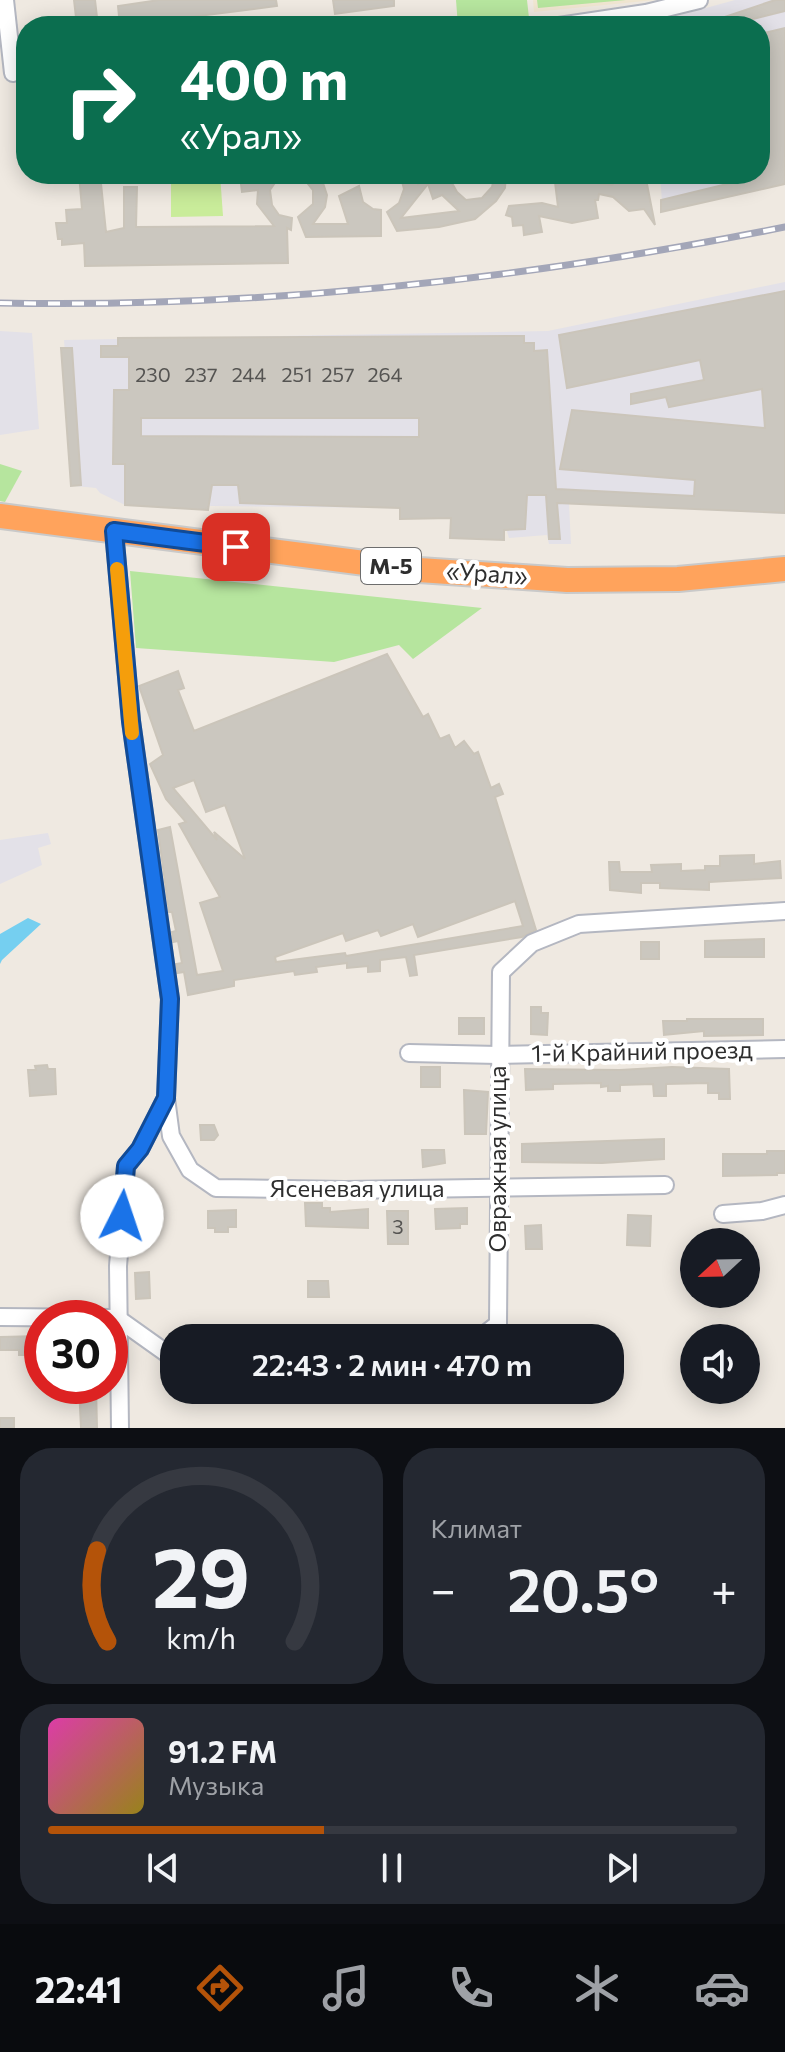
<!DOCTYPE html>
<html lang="ru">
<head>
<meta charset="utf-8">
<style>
  :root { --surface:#171b24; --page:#242831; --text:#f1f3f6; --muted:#9ea1a6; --line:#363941; --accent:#b45309 }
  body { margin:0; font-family:Commissioner,sans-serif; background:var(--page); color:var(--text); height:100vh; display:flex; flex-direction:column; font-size:30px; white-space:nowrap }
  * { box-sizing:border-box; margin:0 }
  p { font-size:26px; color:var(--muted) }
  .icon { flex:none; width:44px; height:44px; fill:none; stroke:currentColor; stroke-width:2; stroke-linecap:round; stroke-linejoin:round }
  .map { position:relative; height:1428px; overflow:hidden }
  .sheet { display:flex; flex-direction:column; gap:20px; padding:20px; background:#0d0f14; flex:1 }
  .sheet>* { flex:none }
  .banner { position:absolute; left:16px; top:16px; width:754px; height:168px; border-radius:32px; box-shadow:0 4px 20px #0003; background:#0b6e4f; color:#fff; overflow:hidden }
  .needle { width:52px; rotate:248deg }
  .buttons { position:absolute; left:680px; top:1228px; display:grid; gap:16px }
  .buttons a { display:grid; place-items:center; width:80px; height:80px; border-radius:50%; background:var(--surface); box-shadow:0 4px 20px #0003; font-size:40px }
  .speed { position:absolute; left:24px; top:1300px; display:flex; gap:16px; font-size:40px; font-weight:700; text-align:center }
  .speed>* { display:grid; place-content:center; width:104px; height:104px; border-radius:50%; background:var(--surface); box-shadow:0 4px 20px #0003; line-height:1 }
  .speed .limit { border:12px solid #d22; background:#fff; color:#111 }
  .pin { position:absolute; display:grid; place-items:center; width:68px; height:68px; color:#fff; margin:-34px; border-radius:16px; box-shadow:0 4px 12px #0006 }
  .me { position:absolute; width:88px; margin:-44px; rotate:4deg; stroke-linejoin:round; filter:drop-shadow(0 0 6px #0008) }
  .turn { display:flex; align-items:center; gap:28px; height:168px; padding:0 32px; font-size:36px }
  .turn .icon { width:104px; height:104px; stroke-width:2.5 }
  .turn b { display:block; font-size:56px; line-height:68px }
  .big { font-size:60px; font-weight:600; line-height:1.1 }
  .sheet .tile { flex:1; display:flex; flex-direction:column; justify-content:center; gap:12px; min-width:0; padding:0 28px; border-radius:32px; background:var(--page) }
  .sheet .dial { align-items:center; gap:0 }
  .dial svg { height:208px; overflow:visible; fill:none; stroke:var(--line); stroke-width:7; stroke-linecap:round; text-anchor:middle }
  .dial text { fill:var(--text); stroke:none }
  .song { display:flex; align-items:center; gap:24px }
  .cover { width:96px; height:96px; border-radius:12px; background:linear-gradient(135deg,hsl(320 70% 55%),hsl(50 70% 35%)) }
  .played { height:8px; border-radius:4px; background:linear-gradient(90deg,var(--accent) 40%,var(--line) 40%) }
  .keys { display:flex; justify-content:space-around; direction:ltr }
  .heat { display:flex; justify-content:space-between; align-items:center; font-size:44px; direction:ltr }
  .sheet .tiles { flex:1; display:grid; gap:20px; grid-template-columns:1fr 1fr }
  .tile:last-child { grid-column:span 2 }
  .trip { position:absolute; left:160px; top:1324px; width:464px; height:80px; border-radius:32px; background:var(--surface); box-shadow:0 4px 20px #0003; font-weight:600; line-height:80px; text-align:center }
  .tabs { display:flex; height:128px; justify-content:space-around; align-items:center; background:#090b0e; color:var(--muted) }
  .tabs .icon { width:56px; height:56px }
  .tabs .current { color:var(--accent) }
  .tabs b { font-size:36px; color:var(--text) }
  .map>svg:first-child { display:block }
  .industrial { fill:#e3e1e8 }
  .education { fill:#f0e6d1 }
  .green { fill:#b6e59e }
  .pitch { fill:#c9ec9a }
  .water { fill:#75cff0 }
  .building { fill:#cbc7bf; stroke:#cbc5ba; stroke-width:2; fill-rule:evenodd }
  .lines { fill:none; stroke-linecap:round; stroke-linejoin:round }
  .minor-casing { stroke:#b4b7c1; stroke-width:20 }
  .highway-casing { stroke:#c9c9c9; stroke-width:28 }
  .minor { stroke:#fff; stroke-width:16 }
  .highway { stroke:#ffa35c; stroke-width:24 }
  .rail-casing { stroke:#a3a6b8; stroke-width:7 }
  .rail { stroke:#fff; stroke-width:4; stroke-dasharray:12; stroke-linecap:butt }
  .route-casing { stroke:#114b97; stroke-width:20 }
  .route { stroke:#1a73e8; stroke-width:14 }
  .slow { stroke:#f59e0b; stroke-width:14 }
  .labels { text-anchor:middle; stroke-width:8; stroke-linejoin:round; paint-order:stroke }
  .number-label { font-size:20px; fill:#555452 }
  .shield { fill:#fff; stroke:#6d6d6d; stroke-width:2 }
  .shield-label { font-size:22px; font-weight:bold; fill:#2e2e2e }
  .street-label { font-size:24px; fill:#2e2e2e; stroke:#fff }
</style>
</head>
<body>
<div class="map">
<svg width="785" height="1428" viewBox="0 0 785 1428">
  <rect width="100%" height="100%" fill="#efe9e1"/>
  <g class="industrial">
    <path d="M735 0H785V183L662 202 660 174H760V26H623L648 24Z"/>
    <path d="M785 282V514L569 503 571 544H549L547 535 509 538 503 518 400 519V508L125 505 100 493 96 488 75 486 64 340 548 331Z"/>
    <path d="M0 331 32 333 39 429 0 435Z"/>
    <path d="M48 833 51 844 38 848 42 865 0 884V840Z"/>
  </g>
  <path class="education" d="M533 0H655L534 12Z"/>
  <g class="green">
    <path d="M456 0H527L529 18 458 26Z"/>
    <path d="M537 0H626L538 8Z"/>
    <path d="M0 464 22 471 5 502 0 501Z"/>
    <path d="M130 571 482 608 413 659 399 645 334 662 136 648Z"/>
  </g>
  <path class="pitch" d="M183 174H220L223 216 171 217V175Z"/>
  <path class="water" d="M28 918 41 924 2 960 0 964V934Z"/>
  <g class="building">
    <path d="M74 0H95L98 26H77Z"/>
    <path d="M159 0H276L277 6 120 26 118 6Z"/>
    <path d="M333 0H394V6L335 14Z"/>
    <path d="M775 0H785V11L725 26H698Z"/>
    <path d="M785 28V184L661 212V200L760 176V34Z"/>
    <path d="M79 174H100L106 232 124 228V187H137L136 227 274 226 257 204 258 190 242 192 240 176 281 174 270 190 272 205 279 215 292 218 291 230 287 228 288 263 85 266 84 243 62 245V239H58L56 223H67L66 210 82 209Z"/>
    <path d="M300 174H320L327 195 325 207 313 224H348L339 196 359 186 363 202 373 209 381 210V236L306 237 298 217 313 204V190Z"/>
    <path d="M400 174H414L418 184 437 174H447L457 192 466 200 482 198 492 187 495 174H506L505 188 496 201 475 219 439 227 397 231 387 212 399 203 404 189ZM428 184 433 199 442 195 459 211 401 218Z"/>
    <path d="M554 174H584L590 182 612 185 622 174H645L655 225 644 209 629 211 613 197 599 194 598 200H595L598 218 572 223 539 216 542 232 524 235 523 225 513 226 512 217 506 215 509 206 542 203 558 207Z"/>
    <path d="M785 291V513L557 503 560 539H549L546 495H527L525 529 504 530V540L450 538 451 518 400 519V508L240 503 238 485H212L208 510 125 505V464H113L114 390H129V357H101V346H118V338L524 336V343H534V351L547 350 556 489 694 496 695 480 560 469 572 410 765 428 762 389 669 407 666 397 631 404V394L704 380 700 360 567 388 559 335ZM141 418H419V437L141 436Z"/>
    <path d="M61 348H72L81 485 71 486Z"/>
    <path d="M387 654 423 717 428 714 440 739 449 735 455 748 464 741 474 754 478 752 491 788 499 784 503 794 495 797 536 930 522 937 414 955 417 975 410 976 406 957 380 960V971L368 972V966L347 968V963L316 967 317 972 295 975 294 971 234 980V986L188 995 184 972 177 973 176 964 182 963 178 941 173 942 172 932 176 931 172 912H169L158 830 170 827 197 975 223 971 200 903 220 897 179 824 186 822 166 799 150 764 163 755 139 686 178 671 184 688 178 690 194 731ZM194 780 206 812 225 805 245 859 214 832 217 840 173 788ZM515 901 523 926 346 956 345 953 276 962 275 957 343 933 346 941 378 930 381 936 413 924 418 937Z"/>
    <path d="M754 855V864L780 861 781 878 709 882V890L660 888V883H641V893L610 890 609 862H619L620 872H652L651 865 681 864V871L705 870V866H720V856Z"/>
    <path d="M764 939V957H705V941Z"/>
    <rect x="641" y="942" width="18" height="17"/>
    <path d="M531 1007H541V1013H548L547 1035 531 1034Z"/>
    <rect x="459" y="1018" width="25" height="16"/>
    <path d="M687 1019H763V1035L704 1036V1031L664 1035 663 1021H687Z"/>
    <path d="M47 1065 48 1069H55L56 1094 30 1096 28 1070H36L35 1066Z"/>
    <rect x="421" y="1067" width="19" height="20"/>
    <path d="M672 1067 729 1069 730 1099H719V1093H708V1083L666 1084V1096H654L653 1084 620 1085V1091H608V1086L601 1087V1083L553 1084V1089L526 1090 525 1069 620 1070Z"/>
    <path d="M464 1090 488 1092 486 1134H465Z"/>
    <path d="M200 1125H214L218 1135 214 1140H201Z"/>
    <path d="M664 1139V1159L602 1163 522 1162V1144Z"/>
    <path d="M422 1150H444L445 1163 423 1167Z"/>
    <path d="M767 1151H785V1173H777V1175L723 1176V1154H767Z"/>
    <path d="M305 1203H322V1208H330V1212L368 1209V1228L306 1226Z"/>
    <path d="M467 1208V1224H460V1228L436 1229 435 1209Z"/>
    <path d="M236 1210V1227H228V1232H215V1228H208V1211Z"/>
    <path d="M387 1211H408V1244H388Z"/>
    <path d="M628 1215 651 1216 650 1246 627 1245Z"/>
    <path d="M541 1225 542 1249H526L525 1226Z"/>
    <path d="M149 1272 150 1298 136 1299 135 1273Z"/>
    <path d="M308 1281H328L329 1297H308Z"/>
    <path d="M40 1336V1355H19V1350H0V1337Z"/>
    <path d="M79 1386H96L97 1428H81Z"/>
    <rect x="0" y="1418" width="14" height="10"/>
  </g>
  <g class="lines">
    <defs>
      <g id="minor">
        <path d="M5 0 13 73"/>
        <path d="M559 26 646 13 699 0"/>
        <path d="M114 531 131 721 170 999 166 1098 171 1136 190 1170 216 1188 345 1190 665 1185"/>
        <path d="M409 1053 498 1055 785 1049"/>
        <path d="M723 1214 762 1211 785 1205"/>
        <path d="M0 1317 117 1318 169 1355H174"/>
        <path d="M480 1338 498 1324 501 972 532 943 579 924 785 911"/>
        <path d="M120 1428 118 1266 126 1166 140 1149 166 1098"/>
      </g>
      <path id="highway" d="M0 516 419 570 567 580 678 579 785 569"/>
    </defs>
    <use href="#minor" class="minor-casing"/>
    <use href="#highway" class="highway-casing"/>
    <use href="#minor" class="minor"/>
    <use href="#highway" class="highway"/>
    <defs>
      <path id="rail" d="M0 303C264 308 527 279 785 227"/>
    </defs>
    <use href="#rail" class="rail-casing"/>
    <use href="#rail" class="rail"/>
  </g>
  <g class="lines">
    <defs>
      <path id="route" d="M122 1216 126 1166 140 1149 166 1098 170 999 131 721 114 531 236 547"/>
    </defs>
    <use href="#route" class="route-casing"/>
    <use href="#route" class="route"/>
    <path class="slow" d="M117 569 132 733"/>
  </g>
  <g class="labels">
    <g class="number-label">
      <text x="153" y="382">230</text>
      <text x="201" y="382">237</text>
      <text x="249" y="382">244</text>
      <text x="297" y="382">251</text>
      <text x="338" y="382">257</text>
      <text x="385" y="382">264</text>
      <text x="398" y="1234">3</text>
    </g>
    <rect class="shield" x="361" y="548" width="60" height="36" rx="6"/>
    <g class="shield-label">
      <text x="391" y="574">М-5</text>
    </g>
    <g class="street-label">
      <text transform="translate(487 574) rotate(4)" y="8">«Урал»</text>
      <text transform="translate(642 1052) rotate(-1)" y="8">1-й Крайний проезд</text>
      <text transform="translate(498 1159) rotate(-90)" y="8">Овражная улица</text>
      <text x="357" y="1197">Ясеневая улица</text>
    </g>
  </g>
</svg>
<div class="buttons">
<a><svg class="needle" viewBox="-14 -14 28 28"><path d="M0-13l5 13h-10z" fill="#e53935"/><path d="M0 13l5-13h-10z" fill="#9ea1a6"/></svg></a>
<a><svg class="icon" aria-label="sound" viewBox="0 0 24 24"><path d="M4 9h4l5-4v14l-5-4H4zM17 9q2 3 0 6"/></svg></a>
</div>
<div class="speed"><div class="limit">30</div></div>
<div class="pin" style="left:236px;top:547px;background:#d93025"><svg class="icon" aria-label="arrive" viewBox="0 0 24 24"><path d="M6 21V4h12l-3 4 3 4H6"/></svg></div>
<svg class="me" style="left:122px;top:1216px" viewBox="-20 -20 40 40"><circle r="19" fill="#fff"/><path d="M0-13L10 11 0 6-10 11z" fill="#1a73e8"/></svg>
<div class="trip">22:43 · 2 мин · 470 m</div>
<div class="banner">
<div class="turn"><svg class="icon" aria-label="right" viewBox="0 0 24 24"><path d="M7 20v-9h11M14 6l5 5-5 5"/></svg><div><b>400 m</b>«Урал»</div></div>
</div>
</div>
<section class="sheet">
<div class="tiles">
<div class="tile dial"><svg viewBox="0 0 100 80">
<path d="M14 69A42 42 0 1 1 86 69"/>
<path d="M14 69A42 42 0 0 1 10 34" stroke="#b45309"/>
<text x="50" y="56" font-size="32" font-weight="700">29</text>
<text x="50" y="72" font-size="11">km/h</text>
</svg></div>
<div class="tile"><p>Климат</p>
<div class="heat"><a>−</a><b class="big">20.5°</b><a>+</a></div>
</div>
<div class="tile">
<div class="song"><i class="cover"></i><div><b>91.2 FM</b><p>Музыка</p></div></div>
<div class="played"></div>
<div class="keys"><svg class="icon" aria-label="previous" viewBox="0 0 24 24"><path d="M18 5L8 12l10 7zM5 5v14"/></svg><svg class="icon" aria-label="pause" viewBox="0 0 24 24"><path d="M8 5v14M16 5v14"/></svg><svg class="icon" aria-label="next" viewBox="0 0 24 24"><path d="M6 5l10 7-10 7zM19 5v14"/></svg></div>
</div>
</div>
</section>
<nav class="tabs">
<b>22:41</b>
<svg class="icon current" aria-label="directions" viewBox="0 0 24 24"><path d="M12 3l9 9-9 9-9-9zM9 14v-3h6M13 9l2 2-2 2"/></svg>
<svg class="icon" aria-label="music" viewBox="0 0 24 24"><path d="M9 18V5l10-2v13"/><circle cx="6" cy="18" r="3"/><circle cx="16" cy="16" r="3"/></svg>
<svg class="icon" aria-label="phone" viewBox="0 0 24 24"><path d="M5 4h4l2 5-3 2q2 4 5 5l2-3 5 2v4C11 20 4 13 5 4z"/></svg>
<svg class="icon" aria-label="climate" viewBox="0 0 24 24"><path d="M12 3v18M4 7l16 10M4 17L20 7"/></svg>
<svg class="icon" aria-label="car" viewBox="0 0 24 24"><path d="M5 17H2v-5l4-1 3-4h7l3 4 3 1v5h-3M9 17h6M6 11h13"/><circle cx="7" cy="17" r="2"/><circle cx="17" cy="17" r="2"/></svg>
</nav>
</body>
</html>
